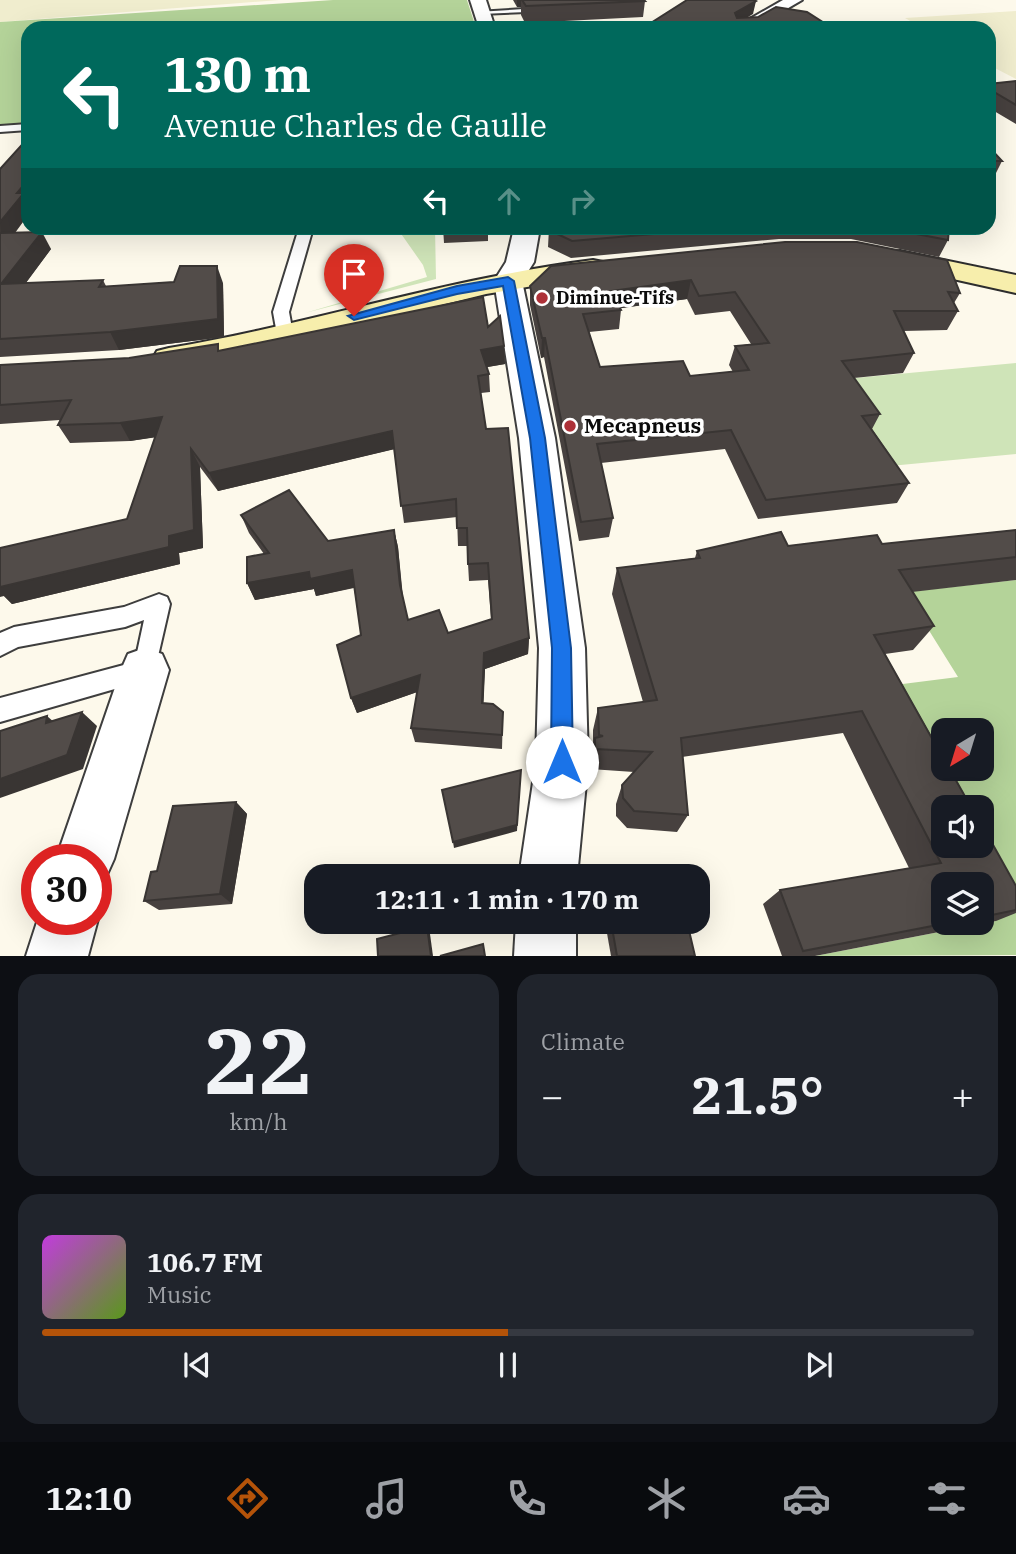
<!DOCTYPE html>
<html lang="en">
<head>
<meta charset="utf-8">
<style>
  :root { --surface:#171b24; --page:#20242c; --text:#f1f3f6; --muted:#9ea1a6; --line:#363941; --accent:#b45309 }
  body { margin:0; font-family:"IBM Plex Serif",serif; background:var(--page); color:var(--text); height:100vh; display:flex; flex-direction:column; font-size:26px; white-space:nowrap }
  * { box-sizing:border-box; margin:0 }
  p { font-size:23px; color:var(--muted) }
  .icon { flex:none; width:38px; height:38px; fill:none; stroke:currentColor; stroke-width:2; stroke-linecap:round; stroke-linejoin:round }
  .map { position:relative; height:956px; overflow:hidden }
  .sheet { display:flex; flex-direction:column; gap:18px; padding:18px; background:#0d0f14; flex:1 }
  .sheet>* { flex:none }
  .hud { position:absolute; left:21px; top:21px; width:975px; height:214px; border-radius:21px; box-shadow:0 7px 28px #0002; background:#00695c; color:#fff; overflow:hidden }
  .needle { width:46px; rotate:218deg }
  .buttons { position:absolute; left:931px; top:718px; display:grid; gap:14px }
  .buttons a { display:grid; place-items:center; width:63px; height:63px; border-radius:14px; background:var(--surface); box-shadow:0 7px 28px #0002; font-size:35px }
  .speed { position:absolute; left:21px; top:844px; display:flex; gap:14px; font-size:35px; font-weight:700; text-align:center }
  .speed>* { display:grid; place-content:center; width:91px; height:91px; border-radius:50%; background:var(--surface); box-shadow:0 7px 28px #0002; line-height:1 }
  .speed .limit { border:10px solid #d22; background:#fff; color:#111 }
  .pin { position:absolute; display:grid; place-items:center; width:60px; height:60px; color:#fff; margin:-72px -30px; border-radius:50% 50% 50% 0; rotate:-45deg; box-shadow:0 0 7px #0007 }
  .pin .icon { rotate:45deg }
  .me { position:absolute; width:77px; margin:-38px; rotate:0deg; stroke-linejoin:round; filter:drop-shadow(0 0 5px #0008) }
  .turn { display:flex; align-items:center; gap:24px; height:147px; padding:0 28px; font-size:32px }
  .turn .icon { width:91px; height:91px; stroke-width:2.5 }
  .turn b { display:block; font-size:49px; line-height:60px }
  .lanes { display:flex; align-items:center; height:66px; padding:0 28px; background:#0003; justify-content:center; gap:35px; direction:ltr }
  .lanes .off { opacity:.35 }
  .big { font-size:52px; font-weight:700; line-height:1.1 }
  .sheet .tile { flex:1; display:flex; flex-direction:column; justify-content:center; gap:10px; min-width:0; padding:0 24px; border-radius:21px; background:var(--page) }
  .sheet .dial { align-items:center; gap:0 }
  .dial b { font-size:91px; line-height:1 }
  .song { display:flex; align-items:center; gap:21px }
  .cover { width:84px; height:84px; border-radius:10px; background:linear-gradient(135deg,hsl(290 70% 55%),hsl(90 70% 35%)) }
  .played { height:7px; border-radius:4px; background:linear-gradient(90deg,var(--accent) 50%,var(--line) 50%) }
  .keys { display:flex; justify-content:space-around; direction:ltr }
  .heat { display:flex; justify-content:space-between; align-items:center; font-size:38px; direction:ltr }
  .sheet .tiles { flex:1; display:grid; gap:18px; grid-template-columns:1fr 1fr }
  .tile:last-child { grid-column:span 2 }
  .trip { position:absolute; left:304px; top:864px; width:406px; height:70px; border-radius:21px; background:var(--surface); box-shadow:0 7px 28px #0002; font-weight:700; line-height:70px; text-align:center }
  .tab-bar { display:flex; height:112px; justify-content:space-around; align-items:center; background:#090b0e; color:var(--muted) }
  .tab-bar .icon { width:49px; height:49px }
  .tab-bar .selected { color:var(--accent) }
  .tab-bar b { font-size:32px; color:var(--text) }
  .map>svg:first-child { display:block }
  .farmland { fill:#f0edce }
  .green { fill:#cfe4b8 }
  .forest { fill:#b4d399; fill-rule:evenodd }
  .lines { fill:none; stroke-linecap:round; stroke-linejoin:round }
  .lane-casing { stroke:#3e3e3e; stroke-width:4 }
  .street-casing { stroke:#3e3e3e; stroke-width:4 }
  .secondary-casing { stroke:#2d2d2d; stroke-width:4 }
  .lane { fill:#fff; fill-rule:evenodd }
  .street { fill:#fff; fill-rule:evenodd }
  .secondary { fill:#f7eeac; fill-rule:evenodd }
  .wall { fill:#47413f; fill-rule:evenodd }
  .shaded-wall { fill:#393533 }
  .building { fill:#524c49; stroke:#393533; stroke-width:2; fill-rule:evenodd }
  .route { fill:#1a73e8; stroke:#114b97; stroke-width:2 }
  .poi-dot { fill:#ad3138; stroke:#fff; stroke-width:2.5 }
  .labels { text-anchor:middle; stroke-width:7; stroke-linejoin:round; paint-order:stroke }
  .far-poi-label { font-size:18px; font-weight:bold; fill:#0b0b0b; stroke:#fff; text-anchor:start }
  .poi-label { font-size:21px; font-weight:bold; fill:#0b0b0b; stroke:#fff; text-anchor:start }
</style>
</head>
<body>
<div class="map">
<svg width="1016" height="956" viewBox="0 0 1016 956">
  <rect width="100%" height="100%" fill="#fdf9eb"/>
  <g class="farmland">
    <path d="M0 0H279L0 22Z"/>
    <path d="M1016 11V79L989 65V28H923L905 18Z"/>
  </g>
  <g class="green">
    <path d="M397 228H435L436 279 305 313 427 277 423 265Z"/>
    <path d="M1016 363V454L890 466 834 380Z"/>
  </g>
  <g class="forest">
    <path d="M333 0H467L476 28H28V126L0 127V22Z"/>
    <path d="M1016 580V955L815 956 996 921 982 884V807H943L871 688 958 677 905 592ZM943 730H982V768H943Z"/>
  </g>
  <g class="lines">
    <defs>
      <g id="lane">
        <path d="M568 0H576L579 5 576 10 481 14 477 12 571 6Z"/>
        <path d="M28 124V130L0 132V126Z"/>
        <path d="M299 228H313L289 312 293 334 285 339 277 334 273 312Z"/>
        <path d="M159 594 167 597 170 604 153 678 0 722V698L135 662 144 620 125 627 18 647 0 656V633L14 627 124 607Z"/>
      </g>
      <g id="street">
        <path d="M470 0H486L495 28H479Z"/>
        <path d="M783 0H802L754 28H734Z"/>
        <path d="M514 228H540L534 262 522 281 555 438 585 648 588 762 577 877H519L536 762 539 648 519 438 494 281 506 262Z"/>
        <path d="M145 648 162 654 169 670 114 859 105 879 96 883V859H56L121 670 128 654Z"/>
        <path d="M96 915 98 919 88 956H26L38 919H96Z"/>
        <path d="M516 922H576V956H514Z"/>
      </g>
      <g id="secondary">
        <path d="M900 251 1016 275V293L890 265 886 259 890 253Z"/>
        <path d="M593 260 603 262 607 268 603 274 486 294 222 359 169 368 157 365 153 358 157 351 169 348C312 324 449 278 593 260Z"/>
      </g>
    </defs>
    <use href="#lane" class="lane-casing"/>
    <use href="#street" class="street-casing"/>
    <use href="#secondary" class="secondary-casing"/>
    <use href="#lane" class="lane"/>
    <use href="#street" class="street"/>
    <use href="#secondary" class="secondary"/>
  </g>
  <g class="wall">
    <path d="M513 0H644L645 1 643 17 525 23 521 15V7H517Z"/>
    <path d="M1016 81V124L989 108V84Z"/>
    <path d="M989 147 1002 161 994 177H989Z"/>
    <path d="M0 169 28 215 15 233 51 249 26 283 103 280 106 286 223 283 224 337 119 350 0 357Z"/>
    <path d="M443 228H488V241L444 243Z"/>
    <path d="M549 228H949L948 240 939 257 851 239H779L571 258 548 247Z"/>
    <path d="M551 266 960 293 954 303 958 311 947 330 903 331 914 353 903 373 854 378 880 414 872 429 909 483 897 503 758 519 725 449 601 463 613 518 609 537 579 541 544 357 541 358 530 305V286ZM687 299 695 315 730 311 751 344 735 346 729 365 733 372 690 376 600 367 589 332 619 329 621 310V308Z"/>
    <path d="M488 327 504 346 505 364 487 367 489 374 490 392 481 393 486 429 529 638 528 654 485 669 483 703 503 712 502 749 415 742 411 728 417 692 357 713 351 698 361 635 354 588 316 596 314 589 255 600 247 583 264 554 249 533 241 515 328 541 394 530 398 547 403 597 408 620 448 633 491 619 488 580 469 581 467 546H458L457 517 404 523 394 449 218 491 200 467 203 548 179 553 180 564 12 604 4 596 127 519 155 437 130 441 70 443 58 425 60 420 0 424V365L129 358 221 351Z"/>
    <path d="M1016 530V580L912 592 934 626 913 650 885 654 1016 886V913L996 921 815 956H782L763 904 780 890 909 868 843 733 682 757 688 815 677 832 627 828 616 816V804L622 785 634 772 590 769 591 758 593 745V730L598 708 643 702 612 594 617 568 695 558 697 551 788 546 882 544ZM982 884V922H943Z"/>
    <path d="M236 802 247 814 232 904 159 910 144 901 157 871Z"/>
    <path d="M605 922H687L695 956H611Z"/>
  </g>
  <g class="shaded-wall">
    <rect x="517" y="0" width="4" height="7"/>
    <path d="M756 1 753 14 733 26 735 13Z"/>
    <path d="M28 180V215L1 250 0 222 17 193Z"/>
    <path d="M42 232 51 249 12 301 1 284Z"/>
    <path d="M217 266 223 283 224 337 119 350 110 332Z"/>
    <path d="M691 280 687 299 608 310 611 291Z"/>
    <path d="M542 338H545L544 357 541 358Z"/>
    <path d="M504 346 505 364 482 368 481 350Z"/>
    <path d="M162 417 171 435 130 441 120 423Z"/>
    <path d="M392 431 395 449 218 491 209 473Z"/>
    <path d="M191 449 200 467 203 548 179 553 180 564 134 575 12 604 4 596 0 597V578L169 536Z"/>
    <path d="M394 530 398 547 403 602 400 585Z"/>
    <path d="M352 570 356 587 316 596 314 589 255 600 247 583 309 572Z"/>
    <path d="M529 638 528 654 485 669 483 718 482 703 484 653Z"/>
    <path d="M420 675 423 690 357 713 351 698Z"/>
    <path d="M82 712 97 726 83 769 0 798V779Z"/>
    <path d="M47 716 63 730 46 723Z"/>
    <path d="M521 770 517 831 454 848 453 842Z"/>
    <path d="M236 802 247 814 232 904 220 894Z"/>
    <path d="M427 926 430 934 433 956H431Z"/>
  </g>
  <g class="building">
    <path d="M522 0H644L645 1 526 6Z"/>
    <path d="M687 0H754L756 1 735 13 737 18 758 17 776 7 807 12 832 28H643Z"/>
    <path d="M1016 81V105L989 89V84Z"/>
    <path d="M28 138V180L17 193H24L0 222V169Z"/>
    <path d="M989 147 1002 161H989Z"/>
    <path d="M549 228H724L572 241 549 230Z"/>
    <path d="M885 228H949L948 240Z"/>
    <path d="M42 232 1 284 103 280 99 287 174 282 180 266H217L218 319 110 332 0 339V233Z"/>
    <path d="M785 242H857L947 260 960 293 948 292 958 311H894L914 353 842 361 880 414 862 416 909 483 766 500 731 430 597 444 613 518 581 522 545 338H542L530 286 551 266ZM691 280 699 296 735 292 769 343 735 346 749 370 690 376 683 361 600 367 583 314 621 310 611 291Z"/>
    <path d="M483 297 488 327 500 316 504 346 481 350 489 374 478 376 486 429 508 428 529 638 484 653 482 703 493 704 503 712 502 735 411 728 420 675 351 698 337 645 361 635 352 570 310 579 309 572 247 583V557L269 553 241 515 289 490 328 541 394 530 400 585 408 620 439 610 448 633 492 619 488 563 468 564 467 528H457L456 499 401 506 392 431 209 473 191 449 194 530 169 536V547L0 587V548L127 519 162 417 120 423 58 425 71 400 0 405V365L129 358 218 344V351Z"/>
    <path d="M1016 530V557L899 570 934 626 874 635 943 758V768H949L971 807H943V845H982V825L1016 886V910L982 917V884H943V922H953L803 951 780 890 941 863 862 711 681 738 688 815 634 811 623 798 622 785 652 752 595 749V738L603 736 599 735 598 708 657 700 617 568 700 558 697 551 781 532 788 546 877 535 882 544Z"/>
    <path d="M82 712 67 755 0 779V731L47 716 46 723Z"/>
    <path d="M521 770 517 825 453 842 442 790Z"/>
    <path d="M236 802 220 894 144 901 151 872 157 871 173 806Z"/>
    <path d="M611 922H687L695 956H617Z"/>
    <path d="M427 926 431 956H378L377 939Z"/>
    <path d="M483 944 485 956H440Z"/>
  </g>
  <path class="route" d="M508 277 514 281 545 438 571 648 573 762 570 769 562 772 554 769 551 762 552 648 530 438 503 286 457 294 354 320 348 316 457 286Z"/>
  <g class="poi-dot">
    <circle cx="542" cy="298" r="7"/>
    <circle cx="570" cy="426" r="7"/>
  </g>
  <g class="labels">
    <g class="far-poi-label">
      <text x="556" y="304">Diminue-Tifs</text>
    </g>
    <g class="poi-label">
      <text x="584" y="433">Mecapneus</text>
    </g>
  </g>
</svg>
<div class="buttons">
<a><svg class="needle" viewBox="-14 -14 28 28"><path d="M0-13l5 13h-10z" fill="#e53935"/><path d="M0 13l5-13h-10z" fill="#9ea1a6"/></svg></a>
<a><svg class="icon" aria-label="sound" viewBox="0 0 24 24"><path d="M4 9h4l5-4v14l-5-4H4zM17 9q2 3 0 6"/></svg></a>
<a><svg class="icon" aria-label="layers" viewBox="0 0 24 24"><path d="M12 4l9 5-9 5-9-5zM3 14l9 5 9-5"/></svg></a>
</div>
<div class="speed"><div class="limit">30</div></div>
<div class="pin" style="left:354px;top:316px;background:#d93025"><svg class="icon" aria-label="arrive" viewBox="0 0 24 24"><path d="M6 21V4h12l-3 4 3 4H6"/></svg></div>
<svg class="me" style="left:562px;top:762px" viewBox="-20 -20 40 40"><circle r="19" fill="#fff"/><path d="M0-13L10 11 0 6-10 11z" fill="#1a73e8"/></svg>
<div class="trip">12:11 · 1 min · 170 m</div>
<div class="hud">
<div class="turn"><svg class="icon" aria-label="left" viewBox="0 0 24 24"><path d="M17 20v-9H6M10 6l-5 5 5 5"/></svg><div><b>130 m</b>Avenue Charles de Gaulle</div></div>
<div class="lanes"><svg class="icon" aria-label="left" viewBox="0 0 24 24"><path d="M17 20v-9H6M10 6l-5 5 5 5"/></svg><svg class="icon off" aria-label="ahead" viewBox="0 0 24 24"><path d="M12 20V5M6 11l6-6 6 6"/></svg><svg class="icon off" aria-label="right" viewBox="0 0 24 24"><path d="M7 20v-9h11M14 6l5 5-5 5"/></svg></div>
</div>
</div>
<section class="sheet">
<div class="tiles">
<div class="tile dial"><b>22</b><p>km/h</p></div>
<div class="tile"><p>Climate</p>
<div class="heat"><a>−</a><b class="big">21.5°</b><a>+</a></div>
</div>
<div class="tile">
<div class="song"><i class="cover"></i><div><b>106.7 FM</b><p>Music</p></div></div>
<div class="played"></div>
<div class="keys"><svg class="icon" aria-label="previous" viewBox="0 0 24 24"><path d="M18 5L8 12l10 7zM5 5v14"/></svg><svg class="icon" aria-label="pause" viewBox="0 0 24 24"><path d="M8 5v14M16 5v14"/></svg><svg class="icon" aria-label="next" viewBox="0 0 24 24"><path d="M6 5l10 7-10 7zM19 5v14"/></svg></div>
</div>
</div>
</section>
<nav class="tab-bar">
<b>12:10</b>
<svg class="icon selected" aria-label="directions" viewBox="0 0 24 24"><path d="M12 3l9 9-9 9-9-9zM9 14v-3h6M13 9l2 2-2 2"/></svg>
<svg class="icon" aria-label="music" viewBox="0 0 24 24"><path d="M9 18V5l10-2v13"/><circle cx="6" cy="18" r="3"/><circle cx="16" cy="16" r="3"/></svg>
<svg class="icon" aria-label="phone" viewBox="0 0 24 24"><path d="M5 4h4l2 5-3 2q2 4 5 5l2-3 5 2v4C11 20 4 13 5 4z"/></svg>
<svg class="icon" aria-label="climate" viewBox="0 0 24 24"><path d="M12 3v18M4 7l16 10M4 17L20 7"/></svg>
<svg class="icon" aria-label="car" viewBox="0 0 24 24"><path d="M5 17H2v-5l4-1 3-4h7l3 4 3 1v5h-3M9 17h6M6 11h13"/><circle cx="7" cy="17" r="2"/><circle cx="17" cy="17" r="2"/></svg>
<svg class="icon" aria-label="filters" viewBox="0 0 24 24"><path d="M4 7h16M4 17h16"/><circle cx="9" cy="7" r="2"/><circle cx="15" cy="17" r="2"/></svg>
</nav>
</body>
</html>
